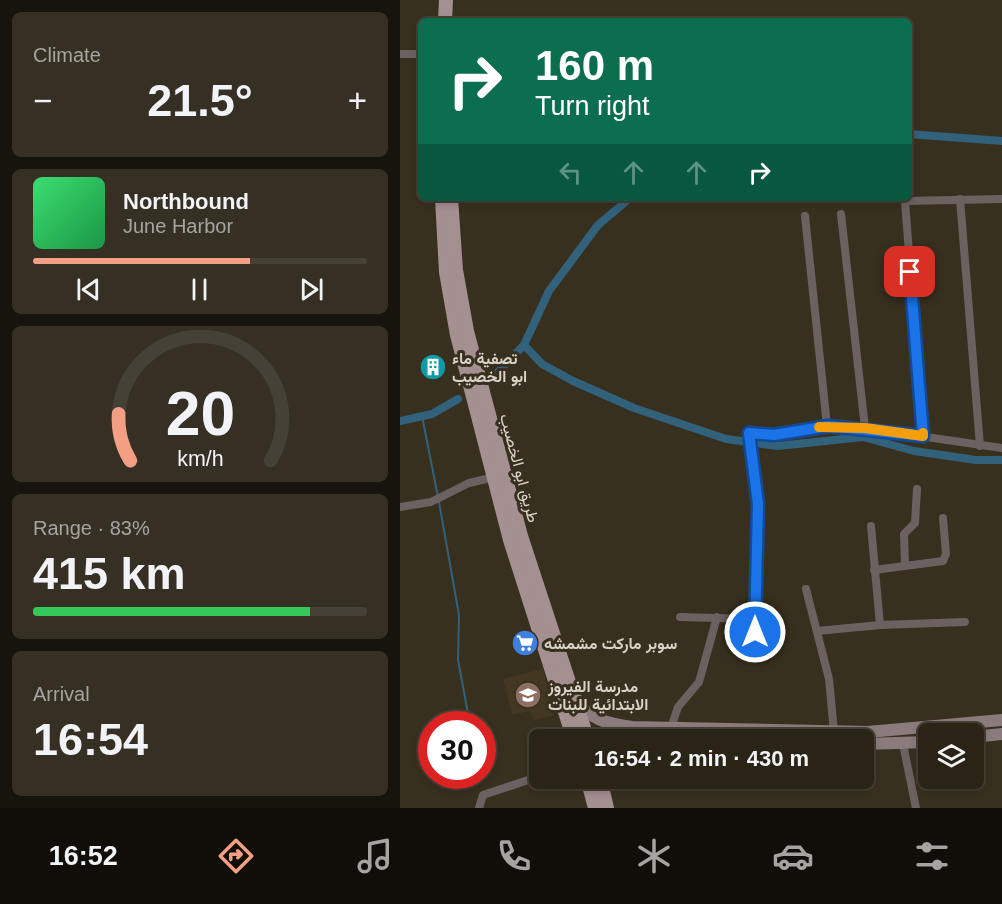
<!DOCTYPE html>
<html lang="en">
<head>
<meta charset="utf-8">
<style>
  :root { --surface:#2a2417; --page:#363024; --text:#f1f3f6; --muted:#a5a4a1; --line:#464136; --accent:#f39f83 }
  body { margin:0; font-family:Arial,Vazirmatn,sans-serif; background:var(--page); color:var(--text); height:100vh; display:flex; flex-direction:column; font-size:22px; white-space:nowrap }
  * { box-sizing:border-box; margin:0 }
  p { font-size:20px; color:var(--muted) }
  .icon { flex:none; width:33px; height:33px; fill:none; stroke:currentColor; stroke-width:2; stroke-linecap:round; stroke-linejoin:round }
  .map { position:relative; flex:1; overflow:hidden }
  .side { display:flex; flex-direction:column; gap:12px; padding:12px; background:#17140d; width:400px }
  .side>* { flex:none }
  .hud { position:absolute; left:18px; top:18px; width:494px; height:183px; border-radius:9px; box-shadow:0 3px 9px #0003,0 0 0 2px var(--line); background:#0b6e4f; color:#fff; overflow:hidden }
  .fabs { position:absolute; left:518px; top:723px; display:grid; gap:12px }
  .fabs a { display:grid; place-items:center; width:66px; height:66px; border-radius:9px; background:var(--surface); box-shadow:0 3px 9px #0003,0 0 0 2px var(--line); font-size:30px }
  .speed { position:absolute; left:18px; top:711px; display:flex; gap:12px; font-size:30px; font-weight:700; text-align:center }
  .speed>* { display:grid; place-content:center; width:78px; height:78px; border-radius:50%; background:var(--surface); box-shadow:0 3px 9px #0003,0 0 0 2px var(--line); line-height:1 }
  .speed .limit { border:9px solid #d22; background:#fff; color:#111 }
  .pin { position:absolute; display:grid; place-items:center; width:51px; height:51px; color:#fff; margin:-26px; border-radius:12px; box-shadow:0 3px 9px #0006 }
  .me { position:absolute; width:66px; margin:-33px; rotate:0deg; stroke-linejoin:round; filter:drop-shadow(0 0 4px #0008) }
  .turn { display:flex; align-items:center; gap:21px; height:126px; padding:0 18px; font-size:27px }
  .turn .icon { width:78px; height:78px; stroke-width:2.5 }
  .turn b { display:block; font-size:42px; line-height:51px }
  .lanes { display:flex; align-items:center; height:57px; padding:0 18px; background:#0003; justify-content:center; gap:30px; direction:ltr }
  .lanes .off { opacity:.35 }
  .big { font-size:45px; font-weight:600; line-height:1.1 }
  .side .widget { flex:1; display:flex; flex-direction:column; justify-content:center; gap:9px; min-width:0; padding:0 21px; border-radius:9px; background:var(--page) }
  .side .dial { align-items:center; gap:0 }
  .dial svg { height:156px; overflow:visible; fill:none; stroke:var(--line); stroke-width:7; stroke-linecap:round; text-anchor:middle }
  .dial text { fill:var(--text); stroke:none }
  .song { display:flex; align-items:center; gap:18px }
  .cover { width:72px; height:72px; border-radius:9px; background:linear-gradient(135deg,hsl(140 70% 55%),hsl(140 70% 35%)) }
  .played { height:6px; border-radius:3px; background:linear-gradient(90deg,var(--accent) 65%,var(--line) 65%) }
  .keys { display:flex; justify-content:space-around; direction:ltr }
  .heat { display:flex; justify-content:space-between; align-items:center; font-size:33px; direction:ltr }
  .charge { height:9px; border-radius:4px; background:linear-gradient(90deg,#34c759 83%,var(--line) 0) }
  .trip { position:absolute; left:129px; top:729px; width:345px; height:60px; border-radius:9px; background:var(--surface); box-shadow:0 3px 9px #0003,0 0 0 2px var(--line); font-weight:600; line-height:60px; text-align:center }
  .menu { display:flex; height:96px; justify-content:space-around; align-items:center; background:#110e09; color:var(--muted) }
  .menu .icon { width:42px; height:42px }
  .menu .active { color:var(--accent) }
  .menu b { font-size:27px; color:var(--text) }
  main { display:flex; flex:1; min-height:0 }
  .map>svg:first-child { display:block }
  .built { fill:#433721 }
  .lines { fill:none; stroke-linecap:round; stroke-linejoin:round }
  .stream { stroke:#32617c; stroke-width:2 }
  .canal { stroke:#32617c; stroke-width:8 }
  .street { stroke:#6b6161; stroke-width:8 }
  .secondary { stroke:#8b7b7c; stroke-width:12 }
  .primary { stroke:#a48f91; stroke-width:14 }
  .route-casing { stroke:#114b97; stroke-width:15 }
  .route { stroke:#1a73e8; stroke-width:10 }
  .slow { stroke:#f59e0b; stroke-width:10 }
  .labels { text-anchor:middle; stroke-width:6; stroke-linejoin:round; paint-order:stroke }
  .poi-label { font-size:16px; font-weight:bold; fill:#d8d3c9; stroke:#38301f; text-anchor:start }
  .street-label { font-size:16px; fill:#d8d3c9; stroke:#38301f }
</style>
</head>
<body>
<main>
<section class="side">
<div class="widget"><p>Climate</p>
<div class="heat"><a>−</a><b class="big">21.5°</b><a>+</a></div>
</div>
<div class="widget">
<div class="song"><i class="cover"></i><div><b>Northbound</b><p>June Harbor</p></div></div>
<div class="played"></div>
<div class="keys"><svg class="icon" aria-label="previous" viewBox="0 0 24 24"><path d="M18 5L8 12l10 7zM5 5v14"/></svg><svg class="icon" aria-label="pause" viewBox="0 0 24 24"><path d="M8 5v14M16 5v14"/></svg><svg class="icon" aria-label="next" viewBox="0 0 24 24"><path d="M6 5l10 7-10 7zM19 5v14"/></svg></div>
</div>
<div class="widget dial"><svg viewBox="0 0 100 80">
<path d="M14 69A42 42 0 1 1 86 69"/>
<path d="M14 69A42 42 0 0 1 8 45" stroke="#f39f83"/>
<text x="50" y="56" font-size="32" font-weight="700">20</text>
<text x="50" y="72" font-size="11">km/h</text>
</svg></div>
<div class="widget"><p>Range · 83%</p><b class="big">415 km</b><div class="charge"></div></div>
<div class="widget"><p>Arrival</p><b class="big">16:54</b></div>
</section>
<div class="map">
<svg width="602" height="808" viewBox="0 0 602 808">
  <rect width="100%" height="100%" fill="#38301f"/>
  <path class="built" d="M143 669 154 715 134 720 130 711 112 715 103 679Z"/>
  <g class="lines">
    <g class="stream">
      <path d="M22 416 38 497"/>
      <path d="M39 502 59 615 58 660 70 724"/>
      <path d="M70 776V782"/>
    </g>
    <g class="canal">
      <path d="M508 134 602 141"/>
      <path d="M124 345 142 364 173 381 234 408 326 439 378 446 463 437 514 451 576 460H602"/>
      <path d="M95 375 124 345 149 291 198 225 230 198"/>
      <path d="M0 421 32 414 58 399"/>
    </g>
    <g class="street">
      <path d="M0 54H21"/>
      <path d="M560 199 580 446"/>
      <path d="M441 214 465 428"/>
      <path d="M405 216 427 426"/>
      <path d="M523 436 505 201 602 199"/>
      <path d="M0 507 31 502 69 483 95 477"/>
      <path d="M471 526 480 625"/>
      <path d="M505 565 504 534 515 523 517 489"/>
      <path d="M474 570 543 561 546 554 543 518"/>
      <path d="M406 589 429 679 434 732"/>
      <path d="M280 617 354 619"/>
      <path d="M417 631 480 625 565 622"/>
      <path d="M356 645 354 619 358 504 349 433 374 435 427 426 465 428 602 448"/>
      <path d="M271 728 278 707 299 682 317 617"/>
      <path d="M503 744 516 808"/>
      <path d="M79 808 83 795 140 776"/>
    </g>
    <g class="secondary">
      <path d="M176 698C188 720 209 724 232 727L468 732 602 720"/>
      <path d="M573 737 602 734"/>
      <path d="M464 744 528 742"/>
    </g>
    <g class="primary">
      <path d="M45 21 46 0"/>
      <path d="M42 198 46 272 57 335 110 540 174 740"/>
      <path d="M51 198 56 270 67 331 121 536 188 740"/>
      <path d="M187 778 195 808"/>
      <path d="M200 778 207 808"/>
    </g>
  </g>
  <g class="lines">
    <defs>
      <path id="route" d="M355 632 358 504 349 433 374 435 428 426 523 436 510 272"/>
    </defs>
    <use href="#route" class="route-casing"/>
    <use href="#route" class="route"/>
    <path class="slow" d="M419 427 465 428 523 436V433"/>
  </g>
  <defs>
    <symbol id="building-disc" viewBox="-11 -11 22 22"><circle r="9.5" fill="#0f9aa8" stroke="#38301f"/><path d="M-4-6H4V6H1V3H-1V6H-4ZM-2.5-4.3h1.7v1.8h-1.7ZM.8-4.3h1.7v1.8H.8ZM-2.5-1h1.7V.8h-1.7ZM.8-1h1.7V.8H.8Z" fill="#fff"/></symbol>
    <symbol id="supermarket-disc" viewBox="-11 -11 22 22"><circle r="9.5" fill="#3f7fe0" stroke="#38301f"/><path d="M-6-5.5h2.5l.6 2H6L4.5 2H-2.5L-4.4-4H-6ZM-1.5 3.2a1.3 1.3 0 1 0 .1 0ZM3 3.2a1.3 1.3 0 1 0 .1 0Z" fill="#fff"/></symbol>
    <symbol id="school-disc" viewBox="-11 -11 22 22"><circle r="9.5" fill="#8d6e63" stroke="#38301f"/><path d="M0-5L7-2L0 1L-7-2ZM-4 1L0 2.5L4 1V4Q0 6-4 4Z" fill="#fff"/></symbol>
  </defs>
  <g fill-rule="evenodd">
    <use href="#building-disc" x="18" y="352" width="30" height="30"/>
    <use href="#supermarket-disc" x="110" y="628" width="30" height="30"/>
    <use href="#school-disc" x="113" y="680" width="30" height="30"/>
  </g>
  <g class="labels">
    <g class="poi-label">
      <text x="52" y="364">تصفية ماء<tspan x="52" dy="18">ابو الخصيب</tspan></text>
      <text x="144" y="649">سوبر ماركت مشمشه</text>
      <text x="148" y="692">مدرسة الفيروز<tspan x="148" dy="18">الابتدائية للبنات</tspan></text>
    </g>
    <g class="street-label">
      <text transform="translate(120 468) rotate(75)" y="6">طريق ابو الخصيب</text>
    </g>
  </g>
</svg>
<div class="fabs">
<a><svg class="icon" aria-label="layers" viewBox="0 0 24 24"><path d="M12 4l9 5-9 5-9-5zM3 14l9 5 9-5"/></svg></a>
</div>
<div class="speed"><div class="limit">30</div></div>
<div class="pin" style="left:510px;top:272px;background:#d93025"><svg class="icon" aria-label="arrive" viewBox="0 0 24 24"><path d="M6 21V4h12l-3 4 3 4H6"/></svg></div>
<svg class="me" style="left:355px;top:632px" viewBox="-20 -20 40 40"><circle r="17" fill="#1a73e8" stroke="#fff" stroke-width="3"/><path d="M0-11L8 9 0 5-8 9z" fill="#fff"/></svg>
<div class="trip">16:54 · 2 min · 430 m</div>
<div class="hud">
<div class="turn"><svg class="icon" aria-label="right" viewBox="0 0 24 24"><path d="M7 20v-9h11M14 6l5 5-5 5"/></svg><div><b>160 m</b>Turn right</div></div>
<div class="lanes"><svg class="icon off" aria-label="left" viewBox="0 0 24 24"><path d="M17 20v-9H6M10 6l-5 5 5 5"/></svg><svg class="icon off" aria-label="ahead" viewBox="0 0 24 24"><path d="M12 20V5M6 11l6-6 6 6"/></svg><svg class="icon off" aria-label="ahead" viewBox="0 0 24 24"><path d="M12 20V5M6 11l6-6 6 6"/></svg><svg class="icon" aria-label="right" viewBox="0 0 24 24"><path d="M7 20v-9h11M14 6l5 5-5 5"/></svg></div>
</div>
</div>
</main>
<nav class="menu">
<b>16:52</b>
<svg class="icon active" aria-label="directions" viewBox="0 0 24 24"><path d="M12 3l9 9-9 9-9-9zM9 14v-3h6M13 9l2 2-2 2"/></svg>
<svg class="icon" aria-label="music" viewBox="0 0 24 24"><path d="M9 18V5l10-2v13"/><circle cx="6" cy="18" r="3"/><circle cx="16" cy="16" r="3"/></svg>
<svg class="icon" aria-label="phone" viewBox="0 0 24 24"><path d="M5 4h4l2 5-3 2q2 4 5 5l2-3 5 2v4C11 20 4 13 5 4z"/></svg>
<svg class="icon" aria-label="climate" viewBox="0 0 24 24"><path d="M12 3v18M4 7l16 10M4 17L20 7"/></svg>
<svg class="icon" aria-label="car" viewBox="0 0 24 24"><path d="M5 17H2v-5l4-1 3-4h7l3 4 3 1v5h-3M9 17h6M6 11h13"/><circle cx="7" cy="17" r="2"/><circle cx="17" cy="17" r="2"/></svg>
<svg class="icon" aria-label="filters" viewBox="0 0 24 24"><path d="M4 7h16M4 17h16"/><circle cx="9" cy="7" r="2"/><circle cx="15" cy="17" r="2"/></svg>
</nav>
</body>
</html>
